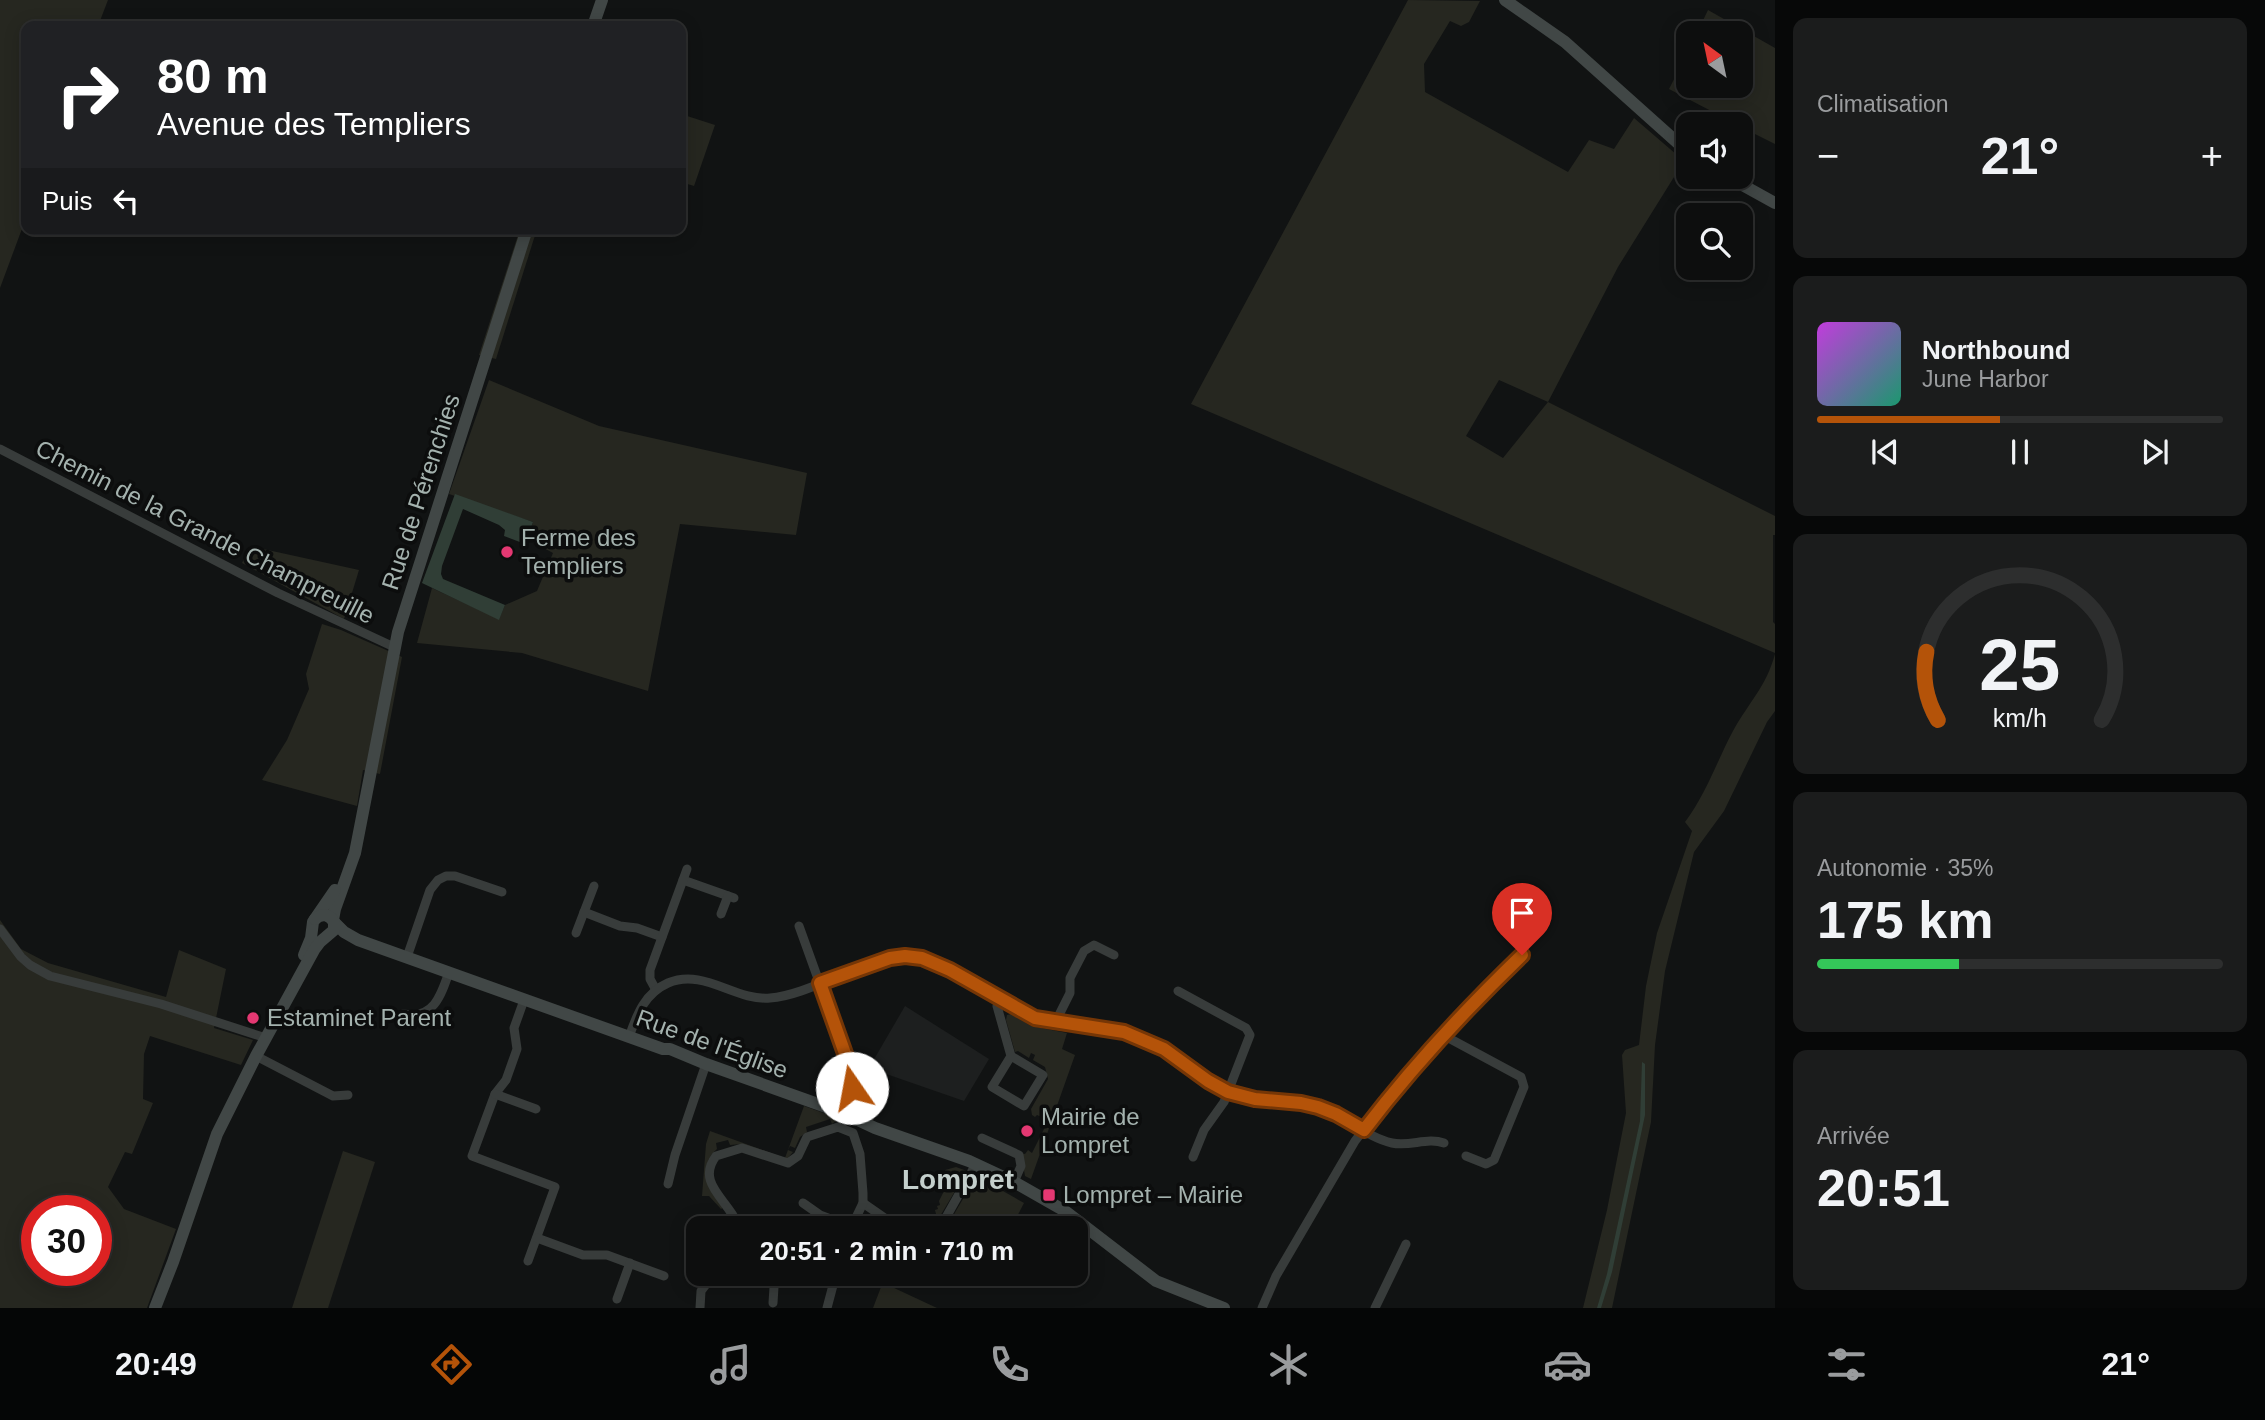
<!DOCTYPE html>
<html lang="fr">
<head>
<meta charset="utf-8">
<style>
  :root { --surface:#0d0e0e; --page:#1b1c1c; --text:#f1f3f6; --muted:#9a9c9e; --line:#2d2e2e; --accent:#b45309 }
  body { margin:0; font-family:Helvetica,sans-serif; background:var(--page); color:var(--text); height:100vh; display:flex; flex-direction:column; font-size:26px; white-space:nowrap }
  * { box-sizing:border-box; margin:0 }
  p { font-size:23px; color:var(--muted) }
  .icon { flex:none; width:38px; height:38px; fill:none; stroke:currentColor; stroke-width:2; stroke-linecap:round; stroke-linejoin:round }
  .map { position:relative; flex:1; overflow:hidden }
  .details { display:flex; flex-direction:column; gap:18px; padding:18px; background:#070808; width:490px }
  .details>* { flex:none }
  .banner { position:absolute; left:21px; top:21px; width:665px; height:214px; border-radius:14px; box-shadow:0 4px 18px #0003,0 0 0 2px var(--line); background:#202124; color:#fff; overflow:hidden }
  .needle { width:46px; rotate:327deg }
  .fabs { position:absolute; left:1676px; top:21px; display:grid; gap:14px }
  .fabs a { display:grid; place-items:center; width:77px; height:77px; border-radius:14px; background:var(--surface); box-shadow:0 4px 18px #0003,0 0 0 2px var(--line); font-size:35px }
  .speed { position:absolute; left:21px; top:1195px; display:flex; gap:14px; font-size:35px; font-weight:700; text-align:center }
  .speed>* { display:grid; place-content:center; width:91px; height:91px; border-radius:50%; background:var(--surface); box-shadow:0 4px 18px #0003,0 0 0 2px var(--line); line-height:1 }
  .speed .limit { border:10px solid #d22; background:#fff; color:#111 }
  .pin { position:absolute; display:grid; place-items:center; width:60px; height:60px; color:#fff; margin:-72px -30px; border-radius:50% 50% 50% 0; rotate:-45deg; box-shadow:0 0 7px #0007 }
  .pin .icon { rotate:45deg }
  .me { position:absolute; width:77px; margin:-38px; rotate:348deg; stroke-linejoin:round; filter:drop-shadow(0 0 5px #0008) }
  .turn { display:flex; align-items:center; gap:24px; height:147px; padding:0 21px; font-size:32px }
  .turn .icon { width:91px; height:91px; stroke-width:2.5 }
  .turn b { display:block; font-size:49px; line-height:60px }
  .then { display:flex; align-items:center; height:66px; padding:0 21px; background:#0003; gap:14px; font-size:26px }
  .big { font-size:52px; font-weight:700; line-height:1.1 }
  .details .widget { flex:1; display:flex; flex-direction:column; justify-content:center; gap:10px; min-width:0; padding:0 24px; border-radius:14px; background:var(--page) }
  .details .dial { align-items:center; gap:0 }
  .dial svg { height:182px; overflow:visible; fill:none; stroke:var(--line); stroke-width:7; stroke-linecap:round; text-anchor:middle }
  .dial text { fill:var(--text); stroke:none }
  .song { display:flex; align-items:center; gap:21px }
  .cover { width:84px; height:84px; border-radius:10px; background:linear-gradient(135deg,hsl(290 70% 55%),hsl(160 70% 35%)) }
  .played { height:7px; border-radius:4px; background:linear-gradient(90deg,var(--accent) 45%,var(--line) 45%) }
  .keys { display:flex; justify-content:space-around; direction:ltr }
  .heat { display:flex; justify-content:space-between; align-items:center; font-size:38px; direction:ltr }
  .charge { height:10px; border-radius:5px; background:linear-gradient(90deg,#34c759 35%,var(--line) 0) }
  .trip { position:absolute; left:686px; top:1216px; width:402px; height:70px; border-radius:14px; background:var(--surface); box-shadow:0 4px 18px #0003,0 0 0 2px var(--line); font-weight:700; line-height:70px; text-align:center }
  .dock { display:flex; height:112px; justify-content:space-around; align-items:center; background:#050606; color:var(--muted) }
  .dock .icon { width:49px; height:49px }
  .dock .active { color:var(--accent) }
  .dock b { font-size:32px; color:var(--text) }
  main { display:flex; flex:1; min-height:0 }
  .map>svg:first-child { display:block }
  .built { fill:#1d1f1f }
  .green { fill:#262720; fill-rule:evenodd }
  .water { fill:#303e36 }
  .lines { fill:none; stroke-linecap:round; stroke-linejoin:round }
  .street { stroke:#383c3b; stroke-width:9 }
  .secondary { stroke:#414746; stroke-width:12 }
  .route-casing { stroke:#753606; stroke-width:18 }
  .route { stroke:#b45309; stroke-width:12 }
  .poi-dot { fill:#e43872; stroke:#0c0d0d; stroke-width:2.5 }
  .labels { text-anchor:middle; stroke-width:7; stroke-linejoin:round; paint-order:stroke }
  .street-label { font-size:24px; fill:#a4b2ae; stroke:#0c0d0d }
  .poi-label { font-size:24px; fill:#a4b2ae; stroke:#0c0d0d; text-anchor:start }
  .quarter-label { font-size:28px; font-weight:bold; fill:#c4cfcc; stroke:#0c0d0d }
</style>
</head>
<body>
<main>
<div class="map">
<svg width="1775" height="1308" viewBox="0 0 1775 1308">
  <rect width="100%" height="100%" fill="#111313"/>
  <path class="built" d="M905 1006 989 1059 964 1101 869 1068Z"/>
  <g class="green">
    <path d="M0 0H108L98 26H26V218L0 288Z"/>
    <path d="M1408 0 1480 1 1469 22 1461 26 1450 21 1424 64 1425 92 1568 172 1589 140 1614 149 1634 118 1684 161 1618 267 1548 402 1775 516V535H1773V622L1775 624V653L1191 404ZM1499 380 1548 402 1503 458 1466 436Z"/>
    <path d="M1708 10 1775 48V144L1741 127V124H1736L1669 89 1689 50V86H1741V33H1697Z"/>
    <path d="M681 114 715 125 694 186 681 182Z"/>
    <path d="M520 229H537L496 359 479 355Z"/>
    <path d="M489 380 599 426 807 473 796 535 680 524 648 691 522 653 417 643 432 588 499 619 505 605 537 591 553 553 527 539 533 522 449 494Z"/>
    <path d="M250 546 359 570 344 619 242 563Z"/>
    <path d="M322 624 341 630 402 657 380 774 363 770 357 806 262 780 287 740 309 689 306 674Z"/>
    <path d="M1775 654V711L1767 722 1724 811 1694 852 1665 971 1655 1045 1651 1122 1612 1308H1583L1607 1210 1626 1113 1622 1055 1625 1050 1639 1045 1646 986 1657 933 1692 831 1685 822C1706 794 1717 761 1733 731 1749 702 1766 687 1775 654Z"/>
    <path d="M0 920 21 949 48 963 166 997 179 950 226 969 214 1028 253 1040 241 1065 150 1036 144 1054 143 1099 153 1103 132 1154 125 1152 108 1187 124 1209 176 1229 147 1308H0ZM37 1211H96V1270H37Z"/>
    <path d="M1011 1014 1031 1026 1067 1033 1062 1049 1075 1055 1031 1179 1025 1176 1021 1153 1025 1154 1028 1150 1032 1153 1045 1127 1043 1125 1046 1119 1037 1115 1035 1117 1032 1115 1031 1109 1048 1079 1045 1067 1033 1060 1035 1055 1031 1053 1029 1058 1018 1051 1015 1052 1006 1020 1007 1015Z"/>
    <path d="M804 1106 835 1117 836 1121 832 1124 830 1119 806 1127 807 1132 800 1137 795 1148 790 1146 788 1150 793 1152 787 1159 742 1144 730 1145 728 1140 716 1143 717 1149C697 1166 708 1191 724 1207L721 1209 709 1196H702L706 1144 710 1131 785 1158Z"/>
    <path d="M343 1151 375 1162 328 1308H292Z"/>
    <path d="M956 1167 967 1171 933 1228H930L935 1218 934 1215 936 1214 935 1210 938 1209 937 1206 940 1205 939 1201 946 1187V1180L949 1178 945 1170Z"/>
    <path d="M978 1177 1024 1203 1011 1228H946L974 1180Z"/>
    <path d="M886 1274H901L899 1279 896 1278 892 1287 937 1308H873Z"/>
  </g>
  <g class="water">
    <path d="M455 494 533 522 525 544 504 536 505 530 499 525 463 509 442 566 441 574 443 579 505 605 499 620 422 583Z"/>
    <path d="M1642 1062 1645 1064V1115L1612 1272 1601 1308H1597L1607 1274 1640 1121Z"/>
  </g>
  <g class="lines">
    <g class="street">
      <path d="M0 449 278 593 394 647"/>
      <path d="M683 880 734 898"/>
      <path d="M584 912 620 926 637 928 662 937"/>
      <path d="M721 914 728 896"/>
      <path d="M799 926 853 1076 854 1084 843 1113"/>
      <path d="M0 929 21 957 30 965 50 976 161 1004 266 1038"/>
      <path d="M576 933 594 886"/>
      <path d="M407 957 430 890 438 880 446 876H455L502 892"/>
      <path d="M656 990 650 979V970L687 869"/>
      <path d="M1178 991 1246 1028 1250 1035 1224 1102 1204 1130 1193 1157"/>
      <path d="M1001 999 997 1006 1011 1056 1043 1075 1024 1106 992 1087 1011 1056"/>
      <path d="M524 1000 514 1028 517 1049 506 1080 495 1094 472 1156 555 1187 528 1261"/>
      <path d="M403 1014C433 1020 441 996 449 972"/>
      <path d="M1055 1023 1070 993V978L1084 951 1094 945 1114 955"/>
      <path d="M1443 1035 1521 1077 1524 1087 1494 1160 1486 1164 1466 1156"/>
      <path d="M629 1037C637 1014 645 993 668 983 704 968 735 1001 770 998 814 995 875 950 917 957 952 962 996 1000 1029 1015 1059 1030 1099 1023 1133 1035 1169 1049 1193 1077 1228 1091 1258 1104 1291 1098 1321 1108 1346 1116 1366 1137 1392 1143 1410 1147 1427 1137 1444 1143"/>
      <path d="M256 1056 333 1096 348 1095"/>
      <path d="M495 1094 536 1109"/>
      <path d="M982 1138 1019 1155 1021 1166 1014 1182"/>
      <path d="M668 1184 675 1155 706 1064"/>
      <path d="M803 1203 820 1215 852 1227"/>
      <path d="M863 1203 899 1228"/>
      <path d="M738 1228C733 1202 694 1185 716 1156L742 1148 788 1163 798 1156 807 1137 838 1127 853 1133 860 1154 863 1193V1203L851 1228"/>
      <path d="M940 1228 976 1164"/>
      <path d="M537 1238 583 1255H607L664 1276"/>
      <path d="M772 1274 774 1287 773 1303"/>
      <path d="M617 1299 630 1263"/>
      <path d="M700 1308 701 1291 714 1274"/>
      <path d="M827 1308 836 1274"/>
      <path d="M1262 1308 1276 1276 1355 1141 1397 1087 1460 1016 1522 955"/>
      <path d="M1375 1308 1406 1244"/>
    </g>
    <g class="secondary">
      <path d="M1505 0 1565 42 1689 153"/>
      <path d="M593 26 602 0"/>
      <path d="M1728 177 1775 203"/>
      <path d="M333 920 335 909 355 853 398 632 527 229"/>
      <path d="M335 923 344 932 358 940 663 1049H670L706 1064 843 1113 875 1128 969 1161 1014 1182 1065 1211 1156 1281 1224 1308"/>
      <path d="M304 955 311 938 313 922 335 890"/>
      <path d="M155 1308 173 1262 217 1134 256 1056 314 950 320 942 334 930V922C329 914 322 913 315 919"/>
    </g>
  </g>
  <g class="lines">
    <defs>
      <path id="route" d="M852 1088 853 1076 820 983 890 958 905 956 922 958 950 970 1035 1018 1124 1032 1164 1049 1208 1081 1228 1092 1255 1099 1301 1103 1318 1107 1336 1114 1364 1130C1412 1067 1465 1010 1522 955"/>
    </defs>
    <use href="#route" class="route-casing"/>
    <use href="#route" class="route"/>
  </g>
  <g class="poi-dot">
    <circle cx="507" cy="552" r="7"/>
    <circle cx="253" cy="1018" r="7"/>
    <circle cx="1027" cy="1131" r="7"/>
    <rect x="1042" y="1188" width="14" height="14" rx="3.5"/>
  </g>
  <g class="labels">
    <g class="street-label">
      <text transform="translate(421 492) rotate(-72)" y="8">Rue de Pérenchies</text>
      <text transform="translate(205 532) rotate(27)" y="8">Chemin de la Grande Champreuille</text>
      <text transform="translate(712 1044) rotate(20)" y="8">Rue de l'Église</text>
    </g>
    <g class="poi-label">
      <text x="521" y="546">Ferme des<tspan x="521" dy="28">Templiers</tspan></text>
      <text x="267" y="1026">Estaminet Parent</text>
      <text x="1041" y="1125">Mairie de<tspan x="1041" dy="28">Lompret</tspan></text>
      <text x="1063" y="1203">Lompret – Mairie</text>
    </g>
    <g class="quarter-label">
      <text x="958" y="1189">Lompret</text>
    </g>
  </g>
</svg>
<div class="fabs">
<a><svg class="needle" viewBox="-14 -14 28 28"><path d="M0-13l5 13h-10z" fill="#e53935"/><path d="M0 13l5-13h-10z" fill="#9a9c9e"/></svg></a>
<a><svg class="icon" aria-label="sound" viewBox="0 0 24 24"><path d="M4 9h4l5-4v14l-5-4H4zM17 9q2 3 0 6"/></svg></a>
<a><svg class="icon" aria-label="search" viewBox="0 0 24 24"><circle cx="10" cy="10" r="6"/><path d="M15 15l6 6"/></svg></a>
</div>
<div class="speed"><div class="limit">30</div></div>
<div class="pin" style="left:1522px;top:955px;background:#d93025"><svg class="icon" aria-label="arrive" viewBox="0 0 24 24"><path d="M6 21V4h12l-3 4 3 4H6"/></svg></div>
<svg class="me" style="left:852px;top:1088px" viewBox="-20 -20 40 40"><circle r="19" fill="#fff"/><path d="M0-13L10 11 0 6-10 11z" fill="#b45309"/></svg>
<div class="trip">20:51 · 2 min · 710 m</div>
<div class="banner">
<div class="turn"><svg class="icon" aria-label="right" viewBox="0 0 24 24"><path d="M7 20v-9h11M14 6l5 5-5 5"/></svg><div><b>80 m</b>Avenue des Templiers</div></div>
<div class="then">Puis<svg class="icon" aria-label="left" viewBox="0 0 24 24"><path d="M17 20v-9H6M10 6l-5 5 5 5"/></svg></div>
</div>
</div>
<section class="details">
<div class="widget"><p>Climatisation</p>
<div class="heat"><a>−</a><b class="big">21°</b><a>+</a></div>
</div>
<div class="widget">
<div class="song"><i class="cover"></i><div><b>Northbound</b><p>June Harbor</p></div></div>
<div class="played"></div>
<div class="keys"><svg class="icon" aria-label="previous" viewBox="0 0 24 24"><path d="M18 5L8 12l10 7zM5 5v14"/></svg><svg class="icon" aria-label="pause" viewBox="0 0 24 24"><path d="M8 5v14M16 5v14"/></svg><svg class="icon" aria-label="next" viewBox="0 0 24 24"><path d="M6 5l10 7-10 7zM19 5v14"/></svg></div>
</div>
<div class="widget dial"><svg viewBox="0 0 100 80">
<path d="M14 69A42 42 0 1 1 86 69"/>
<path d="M14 69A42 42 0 0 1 9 39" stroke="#b45309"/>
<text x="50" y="56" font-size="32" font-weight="700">25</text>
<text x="50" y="72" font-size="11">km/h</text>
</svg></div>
<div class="widget"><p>Autonomie · 35%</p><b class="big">175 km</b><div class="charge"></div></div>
<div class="widget"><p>Arrivée</p><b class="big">20:51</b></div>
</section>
</main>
<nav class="dock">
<b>20:49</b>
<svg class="icon active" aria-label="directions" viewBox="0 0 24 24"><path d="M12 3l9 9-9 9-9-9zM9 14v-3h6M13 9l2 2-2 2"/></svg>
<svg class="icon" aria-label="music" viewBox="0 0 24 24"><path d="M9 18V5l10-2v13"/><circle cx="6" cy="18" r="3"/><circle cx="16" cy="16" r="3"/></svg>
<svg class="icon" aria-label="phone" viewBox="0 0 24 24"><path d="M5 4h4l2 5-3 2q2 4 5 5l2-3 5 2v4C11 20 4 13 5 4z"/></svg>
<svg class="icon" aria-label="climate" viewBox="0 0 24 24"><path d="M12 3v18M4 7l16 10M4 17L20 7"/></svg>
<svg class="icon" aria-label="car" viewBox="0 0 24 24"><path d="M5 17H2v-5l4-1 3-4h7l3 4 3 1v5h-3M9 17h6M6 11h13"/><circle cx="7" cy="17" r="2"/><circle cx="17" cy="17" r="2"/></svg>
<svg class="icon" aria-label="filters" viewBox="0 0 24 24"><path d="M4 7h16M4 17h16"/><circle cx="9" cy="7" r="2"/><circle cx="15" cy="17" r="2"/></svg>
<b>21°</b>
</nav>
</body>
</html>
